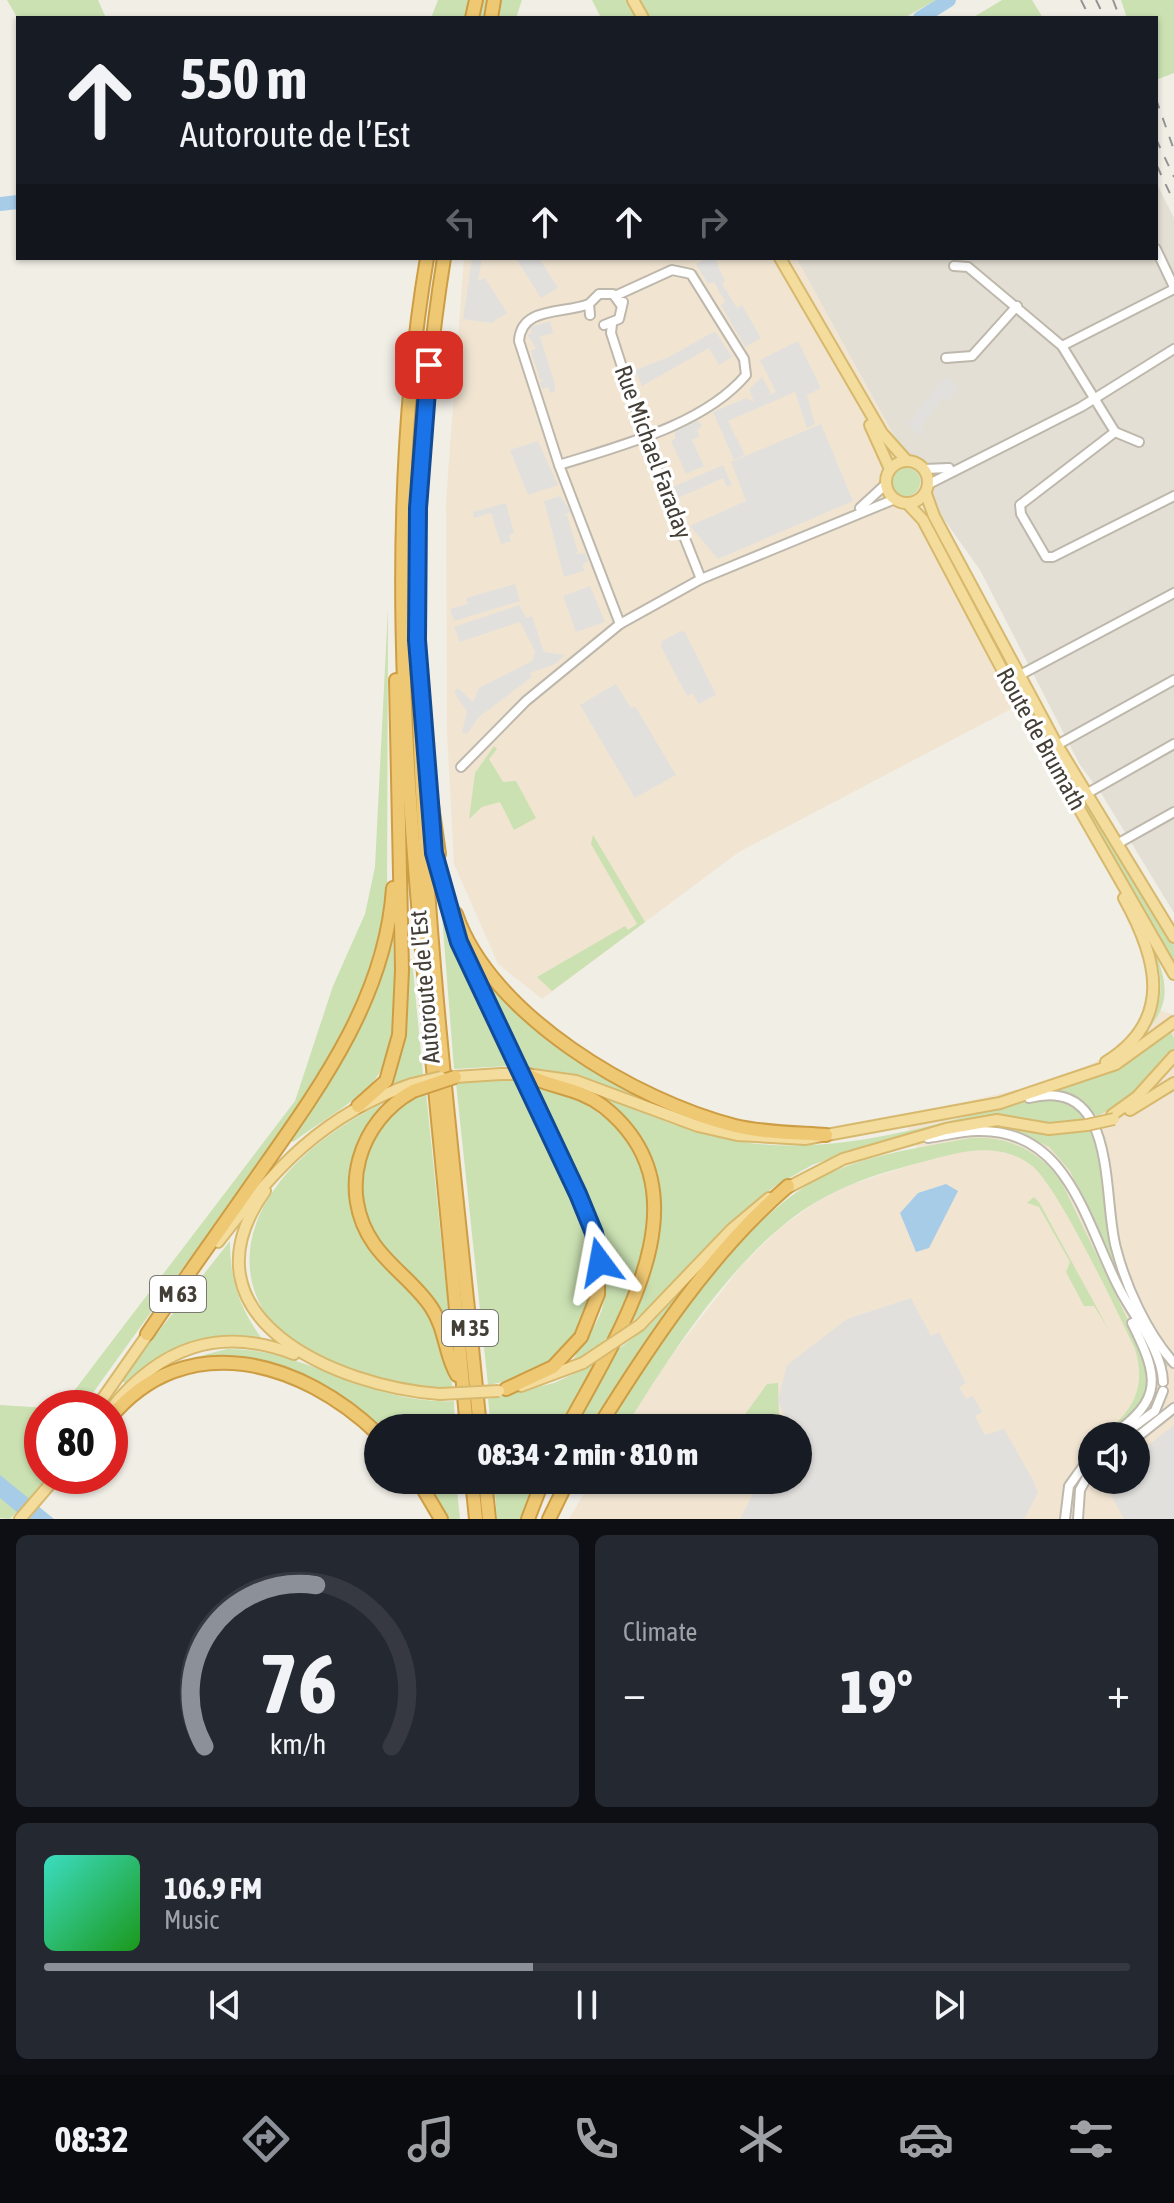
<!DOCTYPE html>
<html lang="en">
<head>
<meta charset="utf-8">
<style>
  :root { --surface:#171b24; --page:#242831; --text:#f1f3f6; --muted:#9ea1a6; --line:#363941; --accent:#8c9099 }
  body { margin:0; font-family:"Asap Condensed",sans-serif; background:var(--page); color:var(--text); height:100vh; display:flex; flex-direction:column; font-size:30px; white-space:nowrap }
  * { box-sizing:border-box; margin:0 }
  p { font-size:26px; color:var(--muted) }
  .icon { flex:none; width:44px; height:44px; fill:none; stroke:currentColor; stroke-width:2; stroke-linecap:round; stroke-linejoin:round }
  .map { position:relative; height:1519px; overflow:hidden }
  .panel { display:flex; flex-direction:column; gap:16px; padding:16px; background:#0d0f14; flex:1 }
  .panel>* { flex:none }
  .banner { position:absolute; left:16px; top:16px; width:1142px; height:244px; border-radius:0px; box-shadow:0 2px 6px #0004; background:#171b24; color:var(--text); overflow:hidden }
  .controls { position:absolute; left:1078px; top:1422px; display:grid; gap:16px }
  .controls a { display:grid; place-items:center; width:72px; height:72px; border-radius:50%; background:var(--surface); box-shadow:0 2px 6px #0004; font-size:40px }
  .speed { position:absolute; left:24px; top:1390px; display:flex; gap:16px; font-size:40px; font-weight:700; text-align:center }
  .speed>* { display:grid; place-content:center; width:104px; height:104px; border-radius:50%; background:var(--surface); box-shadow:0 2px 6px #0004; line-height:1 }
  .speed .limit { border:12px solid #d22; background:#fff; color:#111 }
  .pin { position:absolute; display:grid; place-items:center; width:68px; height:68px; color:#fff; margin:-34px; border-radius:16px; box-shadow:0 4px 12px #0006 }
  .me { position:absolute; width:88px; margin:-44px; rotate:347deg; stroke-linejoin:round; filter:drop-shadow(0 0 6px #0008) }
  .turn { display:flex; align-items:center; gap:28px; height:168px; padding:0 32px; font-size:36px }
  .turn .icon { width:104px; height:104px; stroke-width:2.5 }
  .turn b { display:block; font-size:56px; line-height:68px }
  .lanes { display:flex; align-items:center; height:76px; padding:0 32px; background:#0003; justify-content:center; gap:40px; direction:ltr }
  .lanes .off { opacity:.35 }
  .big { font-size:60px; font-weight:800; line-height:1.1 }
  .panel .card { flex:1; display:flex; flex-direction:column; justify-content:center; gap:12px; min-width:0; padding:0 28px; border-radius:12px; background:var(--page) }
  .panel .dial { align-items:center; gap:0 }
  .dial svg { height:208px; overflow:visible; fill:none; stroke:var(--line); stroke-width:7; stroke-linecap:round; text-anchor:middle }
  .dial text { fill:var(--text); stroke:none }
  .song { display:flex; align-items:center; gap:24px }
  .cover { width:96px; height:96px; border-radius:12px; background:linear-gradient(135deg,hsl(170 70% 55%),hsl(120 70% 35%)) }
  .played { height:8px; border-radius:4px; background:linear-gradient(90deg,var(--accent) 45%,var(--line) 45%) }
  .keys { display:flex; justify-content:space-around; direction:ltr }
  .heat { display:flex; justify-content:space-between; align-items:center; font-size:44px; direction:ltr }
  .panel .tiles { flex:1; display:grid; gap:16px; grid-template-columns:1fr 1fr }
  .card:last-child { grid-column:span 2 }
  .trip { position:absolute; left:364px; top:1414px; width:448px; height:80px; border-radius:40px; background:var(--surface); box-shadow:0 2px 6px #0004; font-weight:800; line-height:80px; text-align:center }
  .dock { display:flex; height:128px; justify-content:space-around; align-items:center; background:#090b0e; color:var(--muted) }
  .dock .icon { width:56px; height:56px }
  .dock .current { color:var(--accent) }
  .dock b { font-size:36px; color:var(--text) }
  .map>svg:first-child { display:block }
  .residential { fill:#e4dfd4 }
  .commercial { fill:#f1e5d2; fill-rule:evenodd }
  .green { fill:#cbe1b2 }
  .parking { fill:#e2e0dd }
  .water { fill:#a7cce8 }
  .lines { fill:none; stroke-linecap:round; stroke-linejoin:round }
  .river { stroke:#a7cce8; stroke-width:14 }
  .minor-casing { stroke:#beb8ac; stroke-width:12 }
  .major-casing { stroke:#d7b96e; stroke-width:14 }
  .highway-casing { stroke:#cd9d44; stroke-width:16 }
  .minor { stroke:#fff; stroke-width:8 }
  .major { stroke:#f4dc9c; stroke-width:10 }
  .highway { stroke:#efc873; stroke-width:12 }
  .rail { stroke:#949494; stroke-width:2; stroke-dasharray:10 10; stroke-linecap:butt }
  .major-bridge-casing { stroke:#d7b96e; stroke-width:14; stroke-linecap:butt }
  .highway-bridge-casing { stroke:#cd9d44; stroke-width:16; stroke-linecap:butt }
  .major-bridge { stroke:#f4dc9c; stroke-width:10 }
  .highway-bridge { stroke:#efc873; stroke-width:12 }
  .route-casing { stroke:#114b97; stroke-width:20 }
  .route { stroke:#1a73e8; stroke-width:14 }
  .labels { text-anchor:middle; stroke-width:7; stroke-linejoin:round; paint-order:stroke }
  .shield { fill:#fff; stroke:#7b7872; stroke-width:2 }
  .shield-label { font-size:22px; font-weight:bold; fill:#433e36 }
  .street-label { font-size:24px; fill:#433e36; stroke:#fff }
</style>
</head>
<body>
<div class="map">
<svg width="1174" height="1519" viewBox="0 0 1174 1519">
  <rect width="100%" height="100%" fill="#f1eee6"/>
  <path class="residential" d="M1158 186 1174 218V913L1101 793 1080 765 980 570 926 494 796 258H1156Z"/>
  <g class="commercial">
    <path d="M464 258H796L926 494 955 591 1013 708 739 852 542 999 498 964 454 864 447 734 446 501Z"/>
    <path d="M1148 1006 1174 1015V1519H569L592 1480H798V1428H625L660 1370 742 1265 780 1228 823 1197 849 1185 924 1161 902 1116 1020 1089 1089 1065 1112 1053 1134 1033ZM1092 1436H1136V1480H1092Z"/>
  </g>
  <g class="green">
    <path d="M7 0H98L106 18 18 19Z"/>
    <path d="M438 0H522L516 18H431Z"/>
    <path d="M592 0H936L904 18H601Z"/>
    <path d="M1002 0H1032L1043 18H972Z"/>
    <path d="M1121 0H1174V73L1156 80V18H1127Z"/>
    <circle cx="906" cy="482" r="14"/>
    <path d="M930 515 1061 760 1174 945V966L1044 739 925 517Z"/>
    <path d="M388 608 387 903 365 986 322 1071 296 1111 82 1408H55L74 1391 295 1101 333 986 365 914 375 867Z"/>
    <path d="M494 746 497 749 489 759 503 782 516 781 536 818 514 830 500 802 482 807 469 819 475 773Z"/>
    <path d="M593 835 645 922 552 991 537 977 625 926 628 930 637 924 591 844Z"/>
    <path d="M441 903 450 932 511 1066 454 1069Z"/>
    <path d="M1144 927C1174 991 1174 1007 1126 1053 1169 1011 1168 980 1144 927Z"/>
    <path d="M393 932C393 974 403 1050 372 1083 350 1106 318 1123 293 1142L289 1140 342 1057Z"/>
    <path d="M412 959 423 1075 393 1085 404 1036 407 960Z"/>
    <path d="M474 959 536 1027 691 1117 586 1079 526 1067Z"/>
    <path d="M1169 1029 1174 1038V1052C1151 1076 1129 1102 1097 1116L1080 1101 1056 1091V1087L1124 1062Z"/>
    <path d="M487 1080 519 1081C553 1153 623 1252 578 1330 559 1363 524 1379 488 1385L456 1083Z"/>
    <path d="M532 1083C640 1112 679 1192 631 1294 614 1330 610 1344 573 1361 579 1345 596 1329 602 1309 623 1236 563 1147 532 1083Z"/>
    <path d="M426 1092 450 1326 447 1327 441 1315C420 1290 394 1266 376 1240 338 1184 371 1118 426 1092Z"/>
    <path d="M603 1097C649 1115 694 1135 743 1142 843 1157 942 1121 1038 1098L1062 1101 1089 1119 1066 1125 1005 1117 874 1143 812 1165 775 1186 743 1212 659 1299 626 1327C659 1265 675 1196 635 1132 628 1120 606 1107 603 1097Z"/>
    <path d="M381 1104 364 1133 355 1211 437 1326 453 1388C228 1388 169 1212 381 1104Z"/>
    <path d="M1005 1125 1063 1134 1097 1130 1115 1257 1170 1365 1166 1367 1123 1285 1070 1171 1049 1147Z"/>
    <path d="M971 1138C1009 1136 1039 1151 1061 1181L1143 1351C1146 1359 1150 1369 1150 1377 1150 1400 1124 1436 1099 1436 1132 1414 1147 1389 1135 1349 1119 1315 1057 1184 1031 1165 997 1140 959 1152 922 1162 888 1171 856 1180 825 1197 744 1239 672 1352 625 1428H606C658 1349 734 1224 818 1179 865 1154 920 1148 971 1138Z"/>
    <path d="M1034 1197 1039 1202 1109 1330 1094 1306H1084L1066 1272 1070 1262 1039 1207 1027 1203Z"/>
    <path d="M230 1241C230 1280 239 1307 262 1339 203 1332 169 1344 125 1383L120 1380Z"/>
    <path d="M727 1241 632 1364 591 1428H575L612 1354 649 1326Z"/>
    <path d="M227 1349C306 1348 367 1405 454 1401L455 1428H379L340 1399 238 1358H201L177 1362Z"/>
    <path d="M597 1363 563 1428H491L488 1399 554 1383Z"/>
    <path d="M778 1383 779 1415 751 1428H735L767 1384Z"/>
    <path d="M0 1405 48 1408H42V1476H50L10 1519 0 1518Z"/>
    <path d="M421 1480H456L460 1519H444Z"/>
    <path d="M494 1480H537L522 1519H497Z"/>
  </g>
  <g class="parking">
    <path d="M472 258H482L478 281 485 278 507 313 491 323 463 319Z"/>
    <path d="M516 258H539L558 288 541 298Z"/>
    <path d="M707 258H715L725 281 722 284 737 308 742 305 761 338 745 347 721 305 725 302 714 282 708 284 696 264Z"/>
    <path d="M550 321 553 333 540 337 555 385V391L550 393 548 387 542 389 540 382 546 380H540L531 351 536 348 527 335 532 333 530 327Z"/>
    <path d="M715 331 732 357 719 365 709 348 642 386 635 370 669 357Z"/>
    <path d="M798 341 821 388 807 395 815 424 807 428 795 392 728 421 745 455 734 460 713 412 746 398 754 402 749 389 762 377 771 393 766 396 776 392 760 360Z"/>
    <path d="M945 377 959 388 947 403 942 399 921 427 924 431 921 436 907 424Z"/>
    <path d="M698 420 702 426 697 430 699 436 692 440 704 466 686 474 671 441 676 438 674 432Z"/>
    <path d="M821 424 853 501 718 559 690 526 746 501 731 462Z"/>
    <path d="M538 441 558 485 528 495 510 450Z"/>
    <path d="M723 465 732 485 727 487 723 478 676 499 671 488Z"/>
    <path d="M560 496 571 512 562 516 567 515 578 552 573 554 585 553 588 561 583 565 584 571 564 577 544 501Z"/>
    <path d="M506 503 514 533 509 535 511 541 501 544 491 513 474 518 473 512Z"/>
    <path d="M515 584 520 601 454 621 450 609 468 604 466 598Z"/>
    <path d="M590 586 605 622 576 632 563 596Z"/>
    <path d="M519 605 527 618 532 616 544 652 565 655 555 664 530 673 532 677 479 717 467 734 462 732 467 712 454 692 458 688 473 702 479 688 532 661 535 651 520 622 460 642 454 627Z"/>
    <path d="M681 631 685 632 716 695 698 704 693 693 687 696 661 647 662 641Z"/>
    <path d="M616 684 631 708 635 706 676 775 635 798 580 705Z"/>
    <path d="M911 1298 931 1336 939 1332 966 1383 959 1387 966 1399 973 1396 982 1412 975 1416 985 1435 1004 1429 1033 1480 1038 1493 1024 1519H740L760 1480H798V1428H789L778 1400 787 1365 847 1319Z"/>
    <path d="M1174 1425V1519H1124L1103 1480H1136V1455Z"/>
  </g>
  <g class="water">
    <path d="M946 1184 958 1191 929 1248 916 1252 900 1213 918 1193Z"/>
    <path d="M0 1475 54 1519H25L0 1498Z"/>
  </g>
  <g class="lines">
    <g class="river">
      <path d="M920 18 949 0"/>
      <path d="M0 204 18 202"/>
    </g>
    <defs>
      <g id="minor">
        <path d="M1156 249 1174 287"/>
        <path d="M954 266 968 267 1062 346 1115 432 1020 505 1021 514 1046 557H1053L1174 496"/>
        <path d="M589 304C564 314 521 306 519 341L559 465 620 624"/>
        <path d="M590 315 589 304 599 294H613L621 305"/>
        <path d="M612 324 611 333 645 438 701 579"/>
        <path d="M604 325 619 319 623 302"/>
        <path d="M1062 346 1174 289"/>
        <path d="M946 358 972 356 1017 306"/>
        <path d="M1115 432 1139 442"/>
        <path d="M559 465C619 446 704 425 746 375L744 359 691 274 672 270 615 296"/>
        <path d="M924 469 949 468"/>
        <path d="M929 484 1081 407 1174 349"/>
        <path d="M860 508 886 484"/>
        <path d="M1020 675 1174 593"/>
        <path d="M1057 745 1174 680"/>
        <path d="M461 767 526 701 620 624 701 579 895 499"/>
        <path d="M1086 794 1174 744"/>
        <path d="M1117 844 1174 812"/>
        <path d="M1029 1098C1119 1075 1102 1198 1116 1248 1126 1287 1147 1333 1174 1363"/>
        <path d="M928 1138C944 1136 961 1131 977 1131 1068 1128 1085 1222 1119 1288 1133 1316 1162 1349 1163 1382"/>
        <path d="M1111 1436C1164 1399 1159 1377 1132 1323"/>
        <path d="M1121 1436 1155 1411 1163 1391"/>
        <path d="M1136 1438 1174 1408"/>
        <path d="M1065 1519 1069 1486 1092 1454"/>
        <path d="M1078 1519 1080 1490 1092 1468"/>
      </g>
      <g id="major">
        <path d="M633 0 643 18"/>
        <path d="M780 258 882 433 906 460"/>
        <path d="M870 425 890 469"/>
        <circle cx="907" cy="482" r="21"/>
        <path d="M926 494 934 516 1057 745 1174 937"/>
        <path d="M908 504 923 520 1033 728 1174 974"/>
        <path d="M1106 1062C1174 1020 1158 959 1124 898"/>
        <path d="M526 1074 576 1081 698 1126 737 1135 805 1139 1000 1103 1116 1064 1174 1022"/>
        <path d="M455 1077 501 1074"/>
        <path d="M1130 1110 1174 1083"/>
        <path d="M1112 1115 1137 1097 1174 1056"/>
        <path d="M783 1190 843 1159 946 1129 997 1120 1049 1129 1087 1125"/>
        <path d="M265 1191C175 1318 338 1387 440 1394"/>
        <path d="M218 1242C273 1170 323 1114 412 1084"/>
        <path d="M640 1325 732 1229 769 1198"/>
        <path d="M521 1386 583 1363"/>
        <path d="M96 1408 150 1331"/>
        <path d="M110 1410C159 1348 218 1325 294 1354"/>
        <path d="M20 1519 57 1476"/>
      </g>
      <g id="highway">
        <path d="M472 18 476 0"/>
        <path d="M491 18 494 0"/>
        <path d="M427 258C385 506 404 758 427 1006 441 1147 454 1287 467 1428"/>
        <path d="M444 258C382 644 443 1042 480 1428"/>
        <path d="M430 791 439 854"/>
        <path d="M433 845 459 942 578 1194 598 1248V1294L581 1337 553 1367 506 1389"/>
        <path d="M456 914C490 1015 636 1101 735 1126 765 1133 796 1133 826 1135"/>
        <path d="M526 1074C551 1089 577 1086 604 1107 714 1195 616 1336 567 1428"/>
        <path d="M413 1091C359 1121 337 1191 374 1244 390 1267 415 1283 431 1307 446 1329 445 1356 457 1375"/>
        <path d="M358 1106 386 1081 399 1035 402 970 396 680"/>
        <path d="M147 1334C185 1278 225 1223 263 1168 323 1083 386 995 393 888"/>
        <path d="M110 1418C186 1326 302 1361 378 1434"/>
        <path d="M598 1428C651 1343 711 1252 788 1186"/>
        <path d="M418 1480 441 1519"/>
        <path d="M472 1480 476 1519"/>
        <path d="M485 1480 489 1519"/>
        <path d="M528 1519 543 1480"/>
        <path d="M549 1519 568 1480"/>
      </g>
    </defs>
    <use href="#minor" class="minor-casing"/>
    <use href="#major" class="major-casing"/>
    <use href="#highway" class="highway-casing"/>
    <use href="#minor" class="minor"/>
    <use href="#major" class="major"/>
    <use href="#highway" class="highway"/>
    <g class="rail">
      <path d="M1081 0 1090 18"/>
      <path d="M1096 0 1105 18"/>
      <path d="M1113 0 1120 18"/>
      <path d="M1156 99 1174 150"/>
      <path d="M1156 139 1174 177"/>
      <path d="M1157 166 1174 202"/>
    </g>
    <defs>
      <g id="major-bridge">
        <path d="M501 1074H526"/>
        <path d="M412 1084 441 1077"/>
        <path d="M1087 1125 1114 1119"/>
        <path d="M583 1363 640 1325"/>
        <path d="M440 1394 499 1391"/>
      </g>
      <path id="highway-bridge" d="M413 1091 455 1077"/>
    </defs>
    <use href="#major-bridge" class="major-bridge-casing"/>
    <use href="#highway-bridge" class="highway-bridge-casing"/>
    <use href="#major-bridge" class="major-bridge"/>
    <use href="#highway-bridge" class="highway-bridge"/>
  </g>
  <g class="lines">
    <defs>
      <path id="route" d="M429 365 418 508 417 640 434 853 459 942 578 1194 594 1233 600 1262"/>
    </defs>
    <use href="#route" class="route-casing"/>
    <use href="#route" class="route"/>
  </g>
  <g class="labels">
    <g class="shield">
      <rect x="150" y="1276" width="56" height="36" rx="6"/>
      <rect x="442" y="1310" width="56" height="36" rx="6"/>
    </g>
    <g class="shield-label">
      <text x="178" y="1302">M 63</text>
      <text x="470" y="1336">M 35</text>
    </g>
    <g class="street-label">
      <text transform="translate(653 452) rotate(70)" y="8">Rue Michael Faraday</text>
      <text transform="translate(1041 739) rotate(61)" y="8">Route de Brumath</text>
      <text transform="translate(425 987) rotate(-95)" y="8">Autoroute de l’Est</text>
    </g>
  </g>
</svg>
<div class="controls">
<a><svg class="icon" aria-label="sound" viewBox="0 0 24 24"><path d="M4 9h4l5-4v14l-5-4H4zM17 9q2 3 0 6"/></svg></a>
</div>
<div class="speed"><div class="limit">80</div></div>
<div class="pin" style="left:429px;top:365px;background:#d93025"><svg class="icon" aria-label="arrive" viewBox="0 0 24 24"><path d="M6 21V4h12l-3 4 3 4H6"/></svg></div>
<svg class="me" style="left:600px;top:1262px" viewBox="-20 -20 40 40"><path d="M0-17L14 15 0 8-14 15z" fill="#1a73e8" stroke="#fff" stroke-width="4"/></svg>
<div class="trip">08:34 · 2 min · 810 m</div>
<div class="banner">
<div class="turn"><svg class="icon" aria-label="ahead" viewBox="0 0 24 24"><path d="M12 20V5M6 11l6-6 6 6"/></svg><div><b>550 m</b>Autoroute de l’Est</div></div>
<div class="lanes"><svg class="icon off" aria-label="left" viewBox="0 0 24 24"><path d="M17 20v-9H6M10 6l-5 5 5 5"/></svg><svg class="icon" aria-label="ahead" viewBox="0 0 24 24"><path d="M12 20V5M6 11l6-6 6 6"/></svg><svg class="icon" aria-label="ahead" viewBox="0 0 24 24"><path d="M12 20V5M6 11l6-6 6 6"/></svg><svg class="icon off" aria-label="right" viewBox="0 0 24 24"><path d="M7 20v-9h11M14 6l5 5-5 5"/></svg></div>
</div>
</div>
<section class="panel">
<div class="tiles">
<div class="card dial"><svg viewBox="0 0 100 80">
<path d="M14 69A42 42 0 1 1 86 69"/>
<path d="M14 69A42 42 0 0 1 57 7" stroke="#8c9099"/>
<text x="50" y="56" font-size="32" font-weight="700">76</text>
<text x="50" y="72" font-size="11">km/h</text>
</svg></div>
<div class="card"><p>Climate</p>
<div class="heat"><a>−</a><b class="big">19°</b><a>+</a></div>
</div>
<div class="card">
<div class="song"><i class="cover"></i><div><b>106.9 FM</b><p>Music</p></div></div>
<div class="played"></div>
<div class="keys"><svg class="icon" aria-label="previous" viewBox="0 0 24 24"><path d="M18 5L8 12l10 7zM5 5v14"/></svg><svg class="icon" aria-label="pause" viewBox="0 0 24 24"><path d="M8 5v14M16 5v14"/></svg><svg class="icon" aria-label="next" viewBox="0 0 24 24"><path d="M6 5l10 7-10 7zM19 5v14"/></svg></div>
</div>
</div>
</section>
<nav class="dock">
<b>08:32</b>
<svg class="icon current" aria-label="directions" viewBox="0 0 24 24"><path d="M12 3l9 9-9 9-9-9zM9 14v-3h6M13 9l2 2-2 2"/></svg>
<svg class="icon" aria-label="music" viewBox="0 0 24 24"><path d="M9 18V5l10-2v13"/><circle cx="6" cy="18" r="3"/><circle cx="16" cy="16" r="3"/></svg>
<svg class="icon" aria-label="phone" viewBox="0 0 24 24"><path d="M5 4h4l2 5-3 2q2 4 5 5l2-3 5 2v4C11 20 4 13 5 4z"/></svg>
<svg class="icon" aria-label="climate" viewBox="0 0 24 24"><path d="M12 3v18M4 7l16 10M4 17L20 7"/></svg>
<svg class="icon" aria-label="car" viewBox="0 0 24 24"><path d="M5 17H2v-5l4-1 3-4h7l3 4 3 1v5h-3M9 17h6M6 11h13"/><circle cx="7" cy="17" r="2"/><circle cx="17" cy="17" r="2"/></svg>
<svg class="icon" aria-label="filters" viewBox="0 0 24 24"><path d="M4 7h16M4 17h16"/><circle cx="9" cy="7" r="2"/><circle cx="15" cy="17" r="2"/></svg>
</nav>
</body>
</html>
